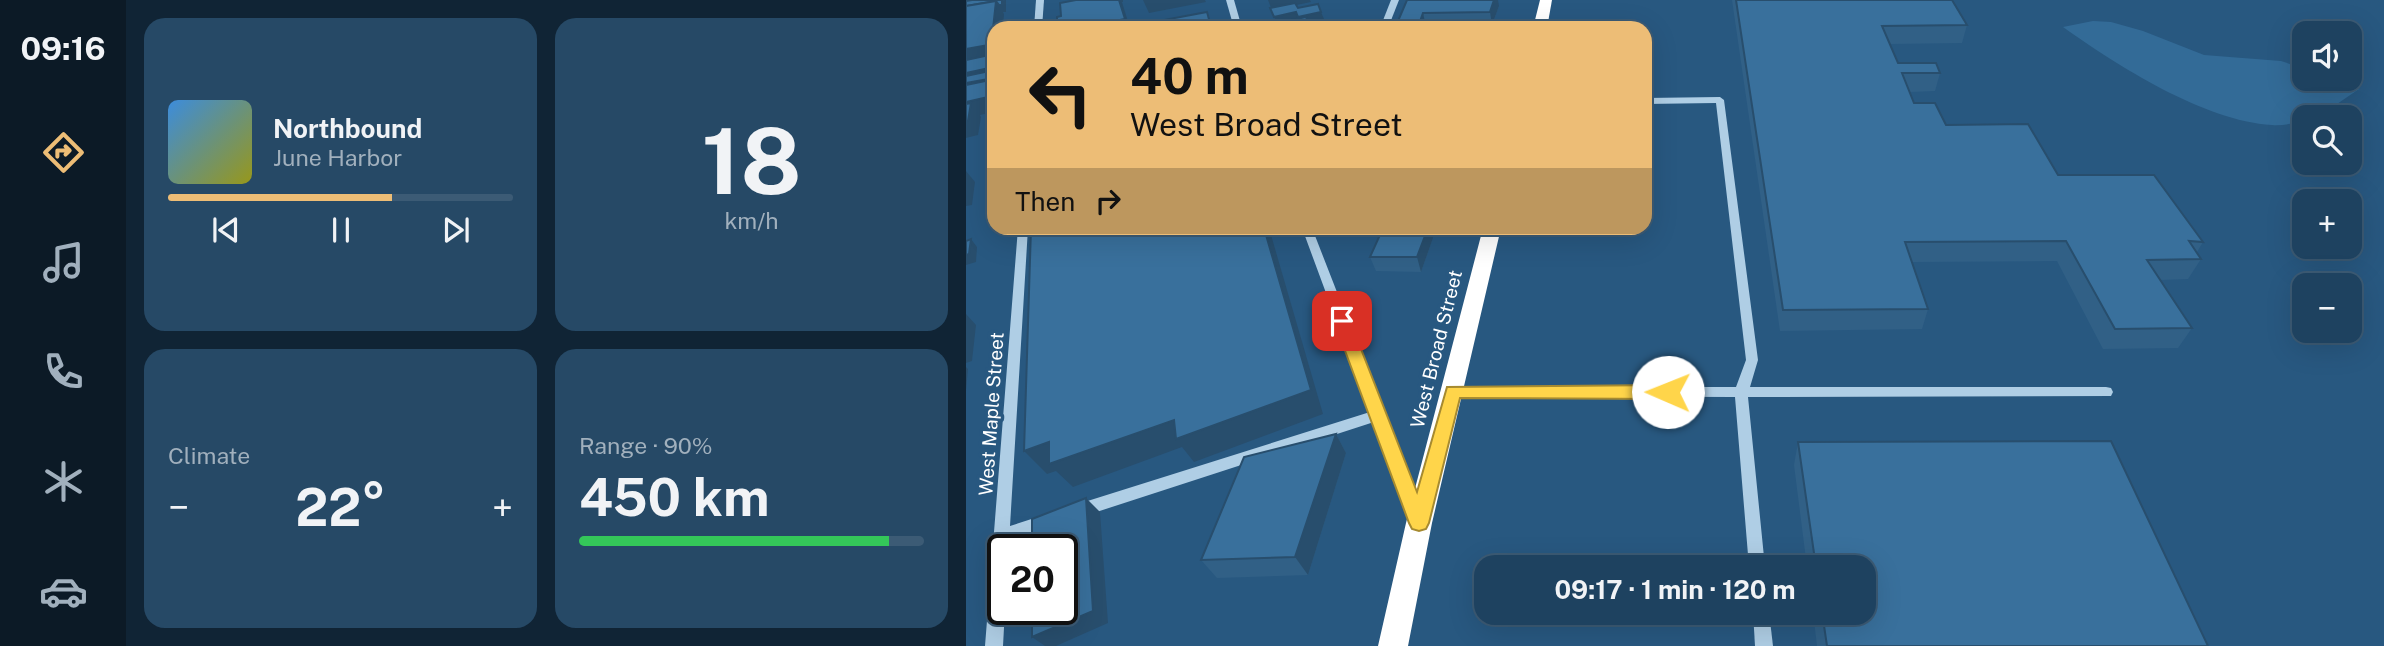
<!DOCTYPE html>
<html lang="en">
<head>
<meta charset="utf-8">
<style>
  :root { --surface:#1e4260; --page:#264966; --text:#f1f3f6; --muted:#a1b0bd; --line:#3c5b75; --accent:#edbd76 }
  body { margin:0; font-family:"Public Sans",sans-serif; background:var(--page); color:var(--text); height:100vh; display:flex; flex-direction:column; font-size:26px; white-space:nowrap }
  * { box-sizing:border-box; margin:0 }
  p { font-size:23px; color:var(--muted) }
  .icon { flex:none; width:38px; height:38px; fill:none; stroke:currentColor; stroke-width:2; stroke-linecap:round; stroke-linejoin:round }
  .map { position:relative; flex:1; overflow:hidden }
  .drawer { display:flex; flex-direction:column; gap:18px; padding:18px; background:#102435; width:840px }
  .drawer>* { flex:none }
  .banner { position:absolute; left:21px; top:21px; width:665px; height:214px; border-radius:21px; box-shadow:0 7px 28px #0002,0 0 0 2px var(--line); background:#edbd76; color:#111; overflow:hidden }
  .tools { position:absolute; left:1326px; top:21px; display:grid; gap:14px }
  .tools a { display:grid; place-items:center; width:70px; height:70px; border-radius:14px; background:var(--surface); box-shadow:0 7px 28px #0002,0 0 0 2px var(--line); font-size:35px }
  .speed { position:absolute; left:21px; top:534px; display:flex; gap:14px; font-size:35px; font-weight:700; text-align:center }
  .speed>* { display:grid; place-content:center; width:91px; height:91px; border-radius:50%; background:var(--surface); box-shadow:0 7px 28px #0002,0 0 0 2px var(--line); line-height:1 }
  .speed .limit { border:4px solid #111; border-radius:10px; background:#fff; color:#111 }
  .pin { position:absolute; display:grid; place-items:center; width:60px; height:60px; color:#fff; margin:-30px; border-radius:14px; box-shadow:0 4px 10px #0006 }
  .me { position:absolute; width:77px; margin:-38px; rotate:271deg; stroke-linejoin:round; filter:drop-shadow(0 0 5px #0008) }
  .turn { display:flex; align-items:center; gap:24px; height:147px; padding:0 28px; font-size:32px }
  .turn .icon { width:91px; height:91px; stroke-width:2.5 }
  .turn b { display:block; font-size:49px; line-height:60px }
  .then { display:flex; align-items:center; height:66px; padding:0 28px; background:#0003; gap:14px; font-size:26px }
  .big { font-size:52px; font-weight:700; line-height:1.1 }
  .drawer .tile { flex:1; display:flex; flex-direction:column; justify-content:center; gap:10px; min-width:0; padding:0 24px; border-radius:21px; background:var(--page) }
  .drawer .dial { align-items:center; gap:0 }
  .dial b { font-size:91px; line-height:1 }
  .song { display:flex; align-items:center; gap:21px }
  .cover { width:84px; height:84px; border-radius:10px; background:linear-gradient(135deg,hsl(210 70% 55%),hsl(60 70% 35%)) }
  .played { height:7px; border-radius:4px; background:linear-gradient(90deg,var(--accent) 65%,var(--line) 65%) }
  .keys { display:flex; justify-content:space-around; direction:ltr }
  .heat { display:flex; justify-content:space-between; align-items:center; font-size:38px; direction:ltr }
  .charge { height:10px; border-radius:5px; background:linear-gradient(90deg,#34c759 90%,var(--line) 0) }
  .drawer .tiles { flex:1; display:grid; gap:18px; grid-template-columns:repeat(2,1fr) }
  .trip { position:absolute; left:508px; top:555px; width:402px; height:70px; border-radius:21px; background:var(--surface); box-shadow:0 7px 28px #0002,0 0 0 2px var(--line); font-weight:700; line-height:70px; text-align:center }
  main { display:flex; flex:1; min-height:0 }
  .tab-bar { display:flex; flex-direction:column; width:126px; justify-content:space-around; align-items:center; background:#0c1a26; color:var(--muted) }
  .tab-bar .icon { width:49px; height:49px }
  .tab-bar .active { color:var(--accent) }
  .tab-bar b { font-size:32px; color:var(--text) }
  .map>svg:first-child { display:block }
  .green { fill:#336b97 }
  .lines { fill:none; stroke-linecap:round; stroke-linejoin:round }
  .minor { fill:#afcee5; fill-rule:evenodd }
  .highway { fill:#fff; fill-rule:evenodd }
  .wall { fill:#316086 }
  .shaded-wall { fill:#284e6d }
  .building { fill:#39709c; stroke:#284e6d; stroke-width:2 }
  .route { fill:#ffd54a; stroke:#a68a30; stroke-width:2 }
  .labels { text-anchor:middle; stroke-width:7; stroke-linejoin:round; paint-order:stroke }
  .street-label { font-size:19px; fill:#fff; stroke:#285880 }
</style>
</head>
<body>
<main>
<nav class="tab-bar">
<b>09:16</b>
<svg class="icon active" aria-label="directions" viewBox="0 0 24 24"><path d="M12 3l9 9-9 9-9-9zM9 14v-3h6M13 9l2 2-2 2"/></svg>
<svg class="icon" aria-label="music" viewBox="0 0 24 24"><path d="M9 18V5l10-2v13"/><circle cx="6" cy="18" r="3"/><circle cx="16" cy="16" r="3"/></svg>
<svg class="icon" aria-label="phone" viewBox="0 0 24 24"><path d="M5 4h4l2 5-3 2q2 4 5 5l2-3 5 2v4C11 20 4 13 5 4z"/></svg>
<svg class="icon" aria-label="climate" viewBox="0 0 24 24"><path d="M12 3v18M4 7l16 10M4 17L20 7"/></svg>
<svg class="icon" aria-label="car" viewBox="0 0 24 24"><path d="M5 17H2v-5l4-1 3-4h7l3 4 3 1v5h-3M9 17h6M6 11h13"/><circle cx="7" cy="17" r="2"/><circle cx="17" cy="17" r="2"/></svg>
</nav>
<section class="drawer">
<div class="tiles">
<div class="tile">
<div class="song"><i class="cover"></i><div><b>Northbound</b><p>June Harbor</p></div></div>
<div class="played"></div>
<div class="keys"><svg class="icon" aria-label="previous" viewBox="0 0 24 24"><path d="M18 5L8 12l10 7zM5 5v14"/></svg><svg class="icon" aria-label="pause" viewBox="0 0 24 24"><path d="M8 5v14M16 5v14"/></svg><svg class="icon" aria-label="next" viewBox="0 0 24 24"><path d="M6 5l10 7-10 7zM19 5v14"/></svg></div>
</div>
<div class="tile dial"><b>18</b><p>km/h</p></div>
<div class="tile"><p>Climate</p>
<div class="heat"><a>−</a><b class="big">22°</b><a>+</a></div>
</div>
<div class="tile"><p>Range · 90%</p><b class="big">450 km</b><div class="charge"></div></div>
</div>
</section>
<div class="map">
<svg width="1418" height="646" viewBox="0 0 1418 646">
  <rect width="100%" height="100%" fill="#285880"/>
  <path class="green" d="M1127 21 1145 22 1177 31 1238 55 1315 61 1339 69V79H1365L1393 89 1352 117H1339V121C1328 123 1317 126 1306 125 1238 121 1152 66 1097 27Z"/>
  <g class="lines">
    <g class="minor">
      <path d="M70 0H78L76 28H68Z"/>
      <path d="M260 0H268L276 28H268Z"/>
      <path d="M425 0H433L422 28H414Z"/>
      <path d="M754 97 758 100 792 360 784 387H1140L1145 388 1147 392 1145 396 782 397 799 567H783L769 397 482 396 480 392 482 388 487 387H770L780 360 750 103 679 104V98Z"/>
      <path d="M52 228H62L44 526 81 514 86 516 89 521 86 526 43 540V550H37V609H39L37 646H19Z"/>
      <path d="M336 228H346L459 518 456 523 451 525 446 523 408 422 112 518 107 516 104 511 107 506 112 504 404 412Z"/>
      <path d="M787 612H803L807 646H789Z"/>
    </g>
    <g class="highway">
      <path d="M574 0H586L581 28H567Z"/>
      <path d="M517 228H535L466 523 442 646H412L440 523Z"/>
    </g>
  </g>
  <g class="wall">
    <path d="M441 0 533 6 526 25 460 26 459 28H429Z"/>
    <path d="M766 0H986L1001 25 996 43 924 44 932 63 974 73 969 91 944 92 948 103 980 125 1237 242 1231 252 1235 259 1222 279 1194 280 1226 328 1212 348 1137 349 1091 261 946 262 962 309 956 329 814 331Z"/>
    <path d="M467 238 455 272 410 271 404 257Z"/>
    <path d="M370 434 380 453 342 575 251 578 235 560Z"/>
    <path d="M832 442 1242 646H851L847 612H898V567H841L828 465Z"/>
  </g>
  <g class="shaded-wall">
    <path d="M40 0V12H37L38 14 37 28 27 29 30 1Z"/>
    <path d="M128 0H157V2H156L164 28H112Z"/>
    <path d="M177 0H239L240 2 183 13Z"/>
    <path d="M302 0H344L345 2 306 10Z"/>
    <path d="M528 0H532L533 6 526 25 524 12Z"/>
    <path d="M241 12 246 28H218Z"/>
    <path d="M330 12 333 19 311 24 308 17Z"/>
    <path d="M355 12 358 19 335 24 332 17Z"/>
    <path d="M457 13 460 26 459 28H452Z"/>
    <path d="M28 44V59L0 65V49Z"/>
    <path d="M28 67V75L0 81V73Z"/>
    <path d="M28 78V112L14 115 15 117 12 135 0 138V83Z"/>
    <path d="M0 171 9 182 6 205 0 206Z"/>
    <path d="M298 228H303L357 414 228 462 216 447 107 487 90 471 81 474 58 451Z"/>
    <path d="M462 228H464L467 238 455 272 451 257Z"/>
    <path d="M5 239 11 247 10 262 0 265V255Z"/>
    <path d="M0 314 10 325 6 361 0 363Z"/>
    <path d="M0 367 2 369 0 391Z"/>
    <path d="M370 434 380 453 342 575 329 557Z"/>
    <path d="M120 498 134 512 142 623 90 646H79L66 637Z"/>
  </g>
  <g class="building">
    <path d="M6 0H36V5H33L30 1 0 6V1Z"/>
    <path d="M110 0H153L159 19 112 28H91V17L95 16 94 3Z"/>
    <path d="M441 0H528L524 12 457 13 452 27 429 28Z"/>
    <path d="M770 0H986L1001 25 916 26 932 63H970L974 73H936L948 103H969L980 125 1062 124 1092 175H1188L1237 242 1223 241 1235 259 1181 260 1226 328 1149 329 1100 241 939 242 962 309 817 310Z"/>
    <path d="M30 1 27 29 28 44 0 49V6Z"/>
    <path d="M329 3 332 8 352 4 355 12 332 17 330 12 308 17 304 8Z"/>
    <path d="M241 12 244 23 218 28H200L198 20Z"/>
    <path d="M340 17 344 28H311L310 23Z"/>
    <path d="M245 26 246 28H233Z"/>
    <path d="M28 54V67L0 73V60Z"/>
    <path d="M28 70V78L0 83V76Z"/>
    <path d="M24 80 22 97 0 102V85Z"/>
    <path d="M5 103 2 121H0V104Z"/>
    <path d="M65 228H298L345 390 210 439 208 420 83 464V442L58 451Z"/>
    <path d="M417 228H462L451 257H404Z"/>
    <path d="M5 239 3 254 0 255V241Z"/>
    <path d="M370 434 329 557 235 560 278 457Z"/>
    <path d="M1145 441 1242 646H861L856 612H898V567H850L832 442Z"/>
    <path d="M120 498 127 611 66 637V609H96V550H66V519Z"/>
  </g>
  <path class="route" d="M376 316 384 321 451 492 481 387 702 385 709 387 711 392 709 397 702 399 494 398 463 523 460 529 453 531 446 529 443 523 368 321Z"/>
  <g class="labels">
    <g class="street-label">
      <text transform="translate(470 349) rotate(-76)" y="7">West Broad Street</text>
      <text transform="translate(25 414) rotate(-86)" y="7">West Maple Street</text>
    </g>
  </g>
</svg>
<div class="tools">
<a><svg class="icon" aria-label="sound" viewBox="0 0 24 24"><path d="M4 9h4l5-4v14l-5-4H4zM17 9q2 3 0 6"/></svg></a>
<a><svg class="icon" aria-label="search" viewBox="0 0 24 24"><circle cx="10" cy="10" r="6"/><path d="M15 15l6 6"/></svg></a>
<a>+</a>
<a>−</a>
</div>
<div class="speed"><div class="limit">20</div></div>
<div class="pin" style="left:376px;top:321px;background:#d93025"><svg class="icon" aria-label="arrive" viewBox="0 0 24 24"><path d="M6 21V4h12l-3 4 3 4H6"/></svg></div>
<svg class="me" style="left:702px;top:392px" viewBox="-20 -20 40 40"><circle r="19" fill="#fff"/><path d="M0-13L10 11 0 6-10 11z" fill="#ffd54a"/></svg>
<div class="trip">09:17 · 1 min · 120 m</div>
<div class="banner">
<div class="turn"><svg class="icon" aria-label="left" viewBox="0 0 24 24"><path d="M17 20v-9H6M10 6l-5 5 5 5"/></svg><div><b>40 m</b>West Broad Street</div></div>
<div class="then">Then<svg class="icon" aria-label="right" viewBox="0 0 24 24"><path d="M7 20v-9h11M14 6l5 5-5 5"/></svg></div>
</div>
</div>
</main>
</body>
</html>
